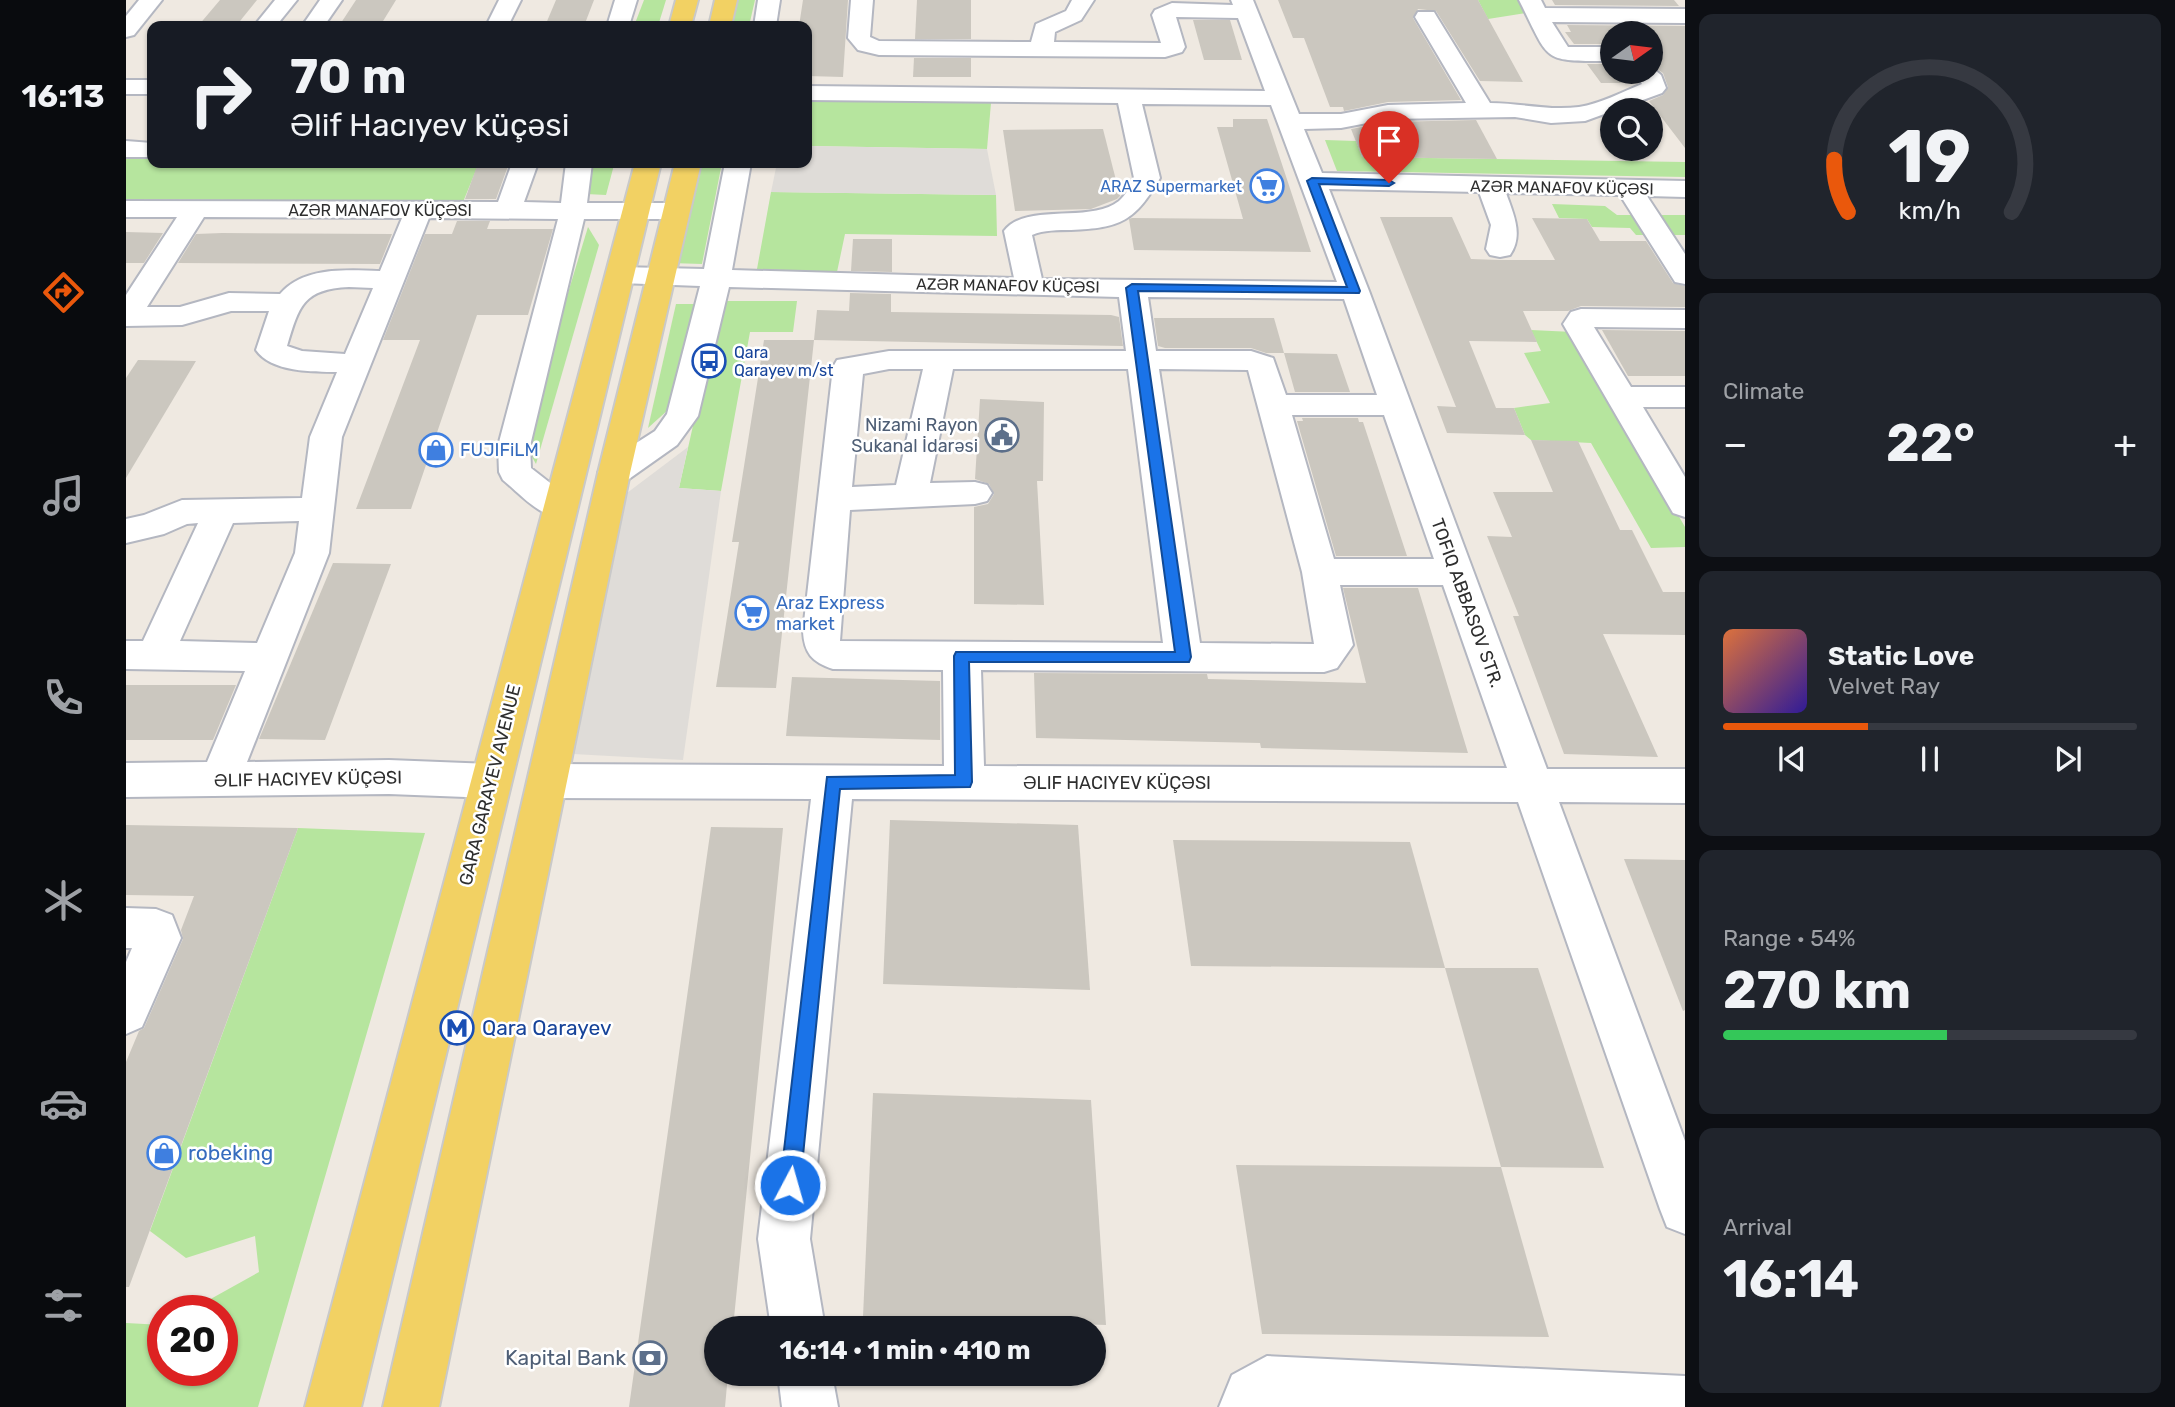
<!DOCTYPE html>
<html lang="en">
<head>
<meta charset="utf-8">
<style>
  :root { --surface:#171b24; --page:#20242c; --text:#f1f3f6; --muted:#9ea1a6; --line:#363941; --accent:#ea580c }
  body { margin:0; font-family:Rubik,sans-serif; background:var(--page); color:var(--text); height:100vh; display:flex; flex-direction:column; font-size:26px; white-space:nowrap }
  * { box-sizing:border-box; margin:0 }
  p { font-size:23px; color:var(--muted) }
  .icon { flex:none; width:38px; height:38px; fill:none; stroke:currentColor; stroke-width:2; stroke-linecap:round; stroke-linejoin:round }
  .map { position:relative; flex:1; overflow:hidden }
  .panel { display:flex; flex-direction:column; gap:14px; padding:14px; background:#0d0f14; width:490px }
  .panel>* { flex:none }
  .top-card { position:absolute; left:21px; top:21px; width:665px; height:147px; border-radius:14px; box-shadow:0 2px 5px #0004; background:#171b24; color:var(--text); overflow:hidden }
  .needle { width:46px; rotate:76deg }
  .tools { position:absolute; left:1474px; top:21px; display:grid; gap:14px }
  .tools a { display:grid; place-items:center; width:63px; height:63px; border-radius:50%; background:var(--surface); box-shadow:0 2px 5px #0004; font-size:35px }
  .speed { position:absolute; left:21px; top:1295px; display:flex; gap:14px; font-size:35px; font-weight:700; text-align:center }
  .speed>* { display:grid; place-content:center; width:91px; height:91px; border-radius:50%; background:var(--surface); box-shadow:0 2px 5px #0004; line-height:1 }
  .speed .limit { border:10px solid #d22; background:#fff; color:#111 }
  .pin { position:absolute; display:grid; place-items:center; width:60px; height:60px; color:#fff; margin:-72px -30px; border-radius:50% 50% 50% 0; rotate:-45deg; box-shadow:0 0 7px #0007 }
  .pin .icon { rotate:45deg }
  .me { position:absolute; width:77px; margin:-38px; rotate:6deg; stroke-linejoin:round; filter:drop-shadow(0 0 5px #0008) }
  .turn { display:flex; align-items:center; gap:24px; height:147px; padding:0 28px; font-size:32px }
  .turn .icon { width:91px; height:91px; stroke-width:2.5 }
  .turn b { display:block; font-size:49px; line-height:60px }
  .big { font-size:52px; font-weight:700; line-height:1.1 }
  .panel .tile { flex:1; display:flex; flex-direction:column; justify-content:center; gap:10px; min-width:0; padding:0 24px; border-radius:14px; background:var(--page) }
  .panel .dial { align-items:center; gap:0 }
  .dial svg { height:182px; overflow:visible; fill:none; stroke:var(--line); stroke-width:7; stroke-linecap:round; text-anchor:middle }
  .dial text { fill:var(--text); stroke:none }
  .song { display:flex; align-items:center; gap:21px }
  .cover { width:84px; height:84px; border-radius:10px; background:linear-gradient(135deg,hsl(20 70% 55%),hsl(250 70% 35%)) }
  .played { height:7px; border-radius:4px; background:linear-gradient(90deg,var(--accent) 35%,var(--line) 35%) }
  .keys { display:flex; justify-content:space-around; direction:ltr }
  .heat { display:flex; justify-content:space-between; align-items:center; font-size:38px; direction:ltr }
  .charge { height:10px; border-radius:5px; background:linear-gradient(90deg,#34c759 54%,var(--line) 0) }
  .trip { position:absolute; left:578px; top:1316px; width:402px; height:70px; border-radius:35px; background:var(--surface); box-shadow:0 2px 5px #0004; font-weight:700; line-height:70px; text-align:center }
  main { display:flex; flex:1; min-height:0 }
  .menu { display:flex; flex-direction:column; width:126px; justify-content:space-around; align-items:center; background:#090b0e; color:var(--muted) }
  .menu .icon { width:49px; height:49px }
  .menu .selected { color:var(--accent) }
  .menu b { font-size:32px; color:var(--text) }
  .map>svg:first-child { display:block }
  .green { fill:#b6e59e }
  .plaza { fill:#dfdcd8 }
  .building { fill:#cbc7bf }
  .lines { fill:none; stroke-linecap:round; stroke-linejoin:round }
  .minor-casing { stroke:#b4b7c1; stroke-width:4 }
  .major-casing { stroke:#c9c9c9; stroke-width:4 }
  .minor { fill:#fff; fill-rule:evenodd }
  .major { fill:#f2d163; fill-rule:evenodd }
  .route { fill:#1a73e8; stroke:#114b97; stroke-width:2 }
  .labels { text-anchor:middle; stroke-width:5; stroke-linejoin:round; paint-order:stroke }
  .far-shop-label { font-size:16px; fill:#366cbe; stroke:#fff; text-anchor:end }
  .far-street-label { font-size:16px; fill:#2e2e2e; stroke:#fff }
  .far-transit-label { font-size:16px; fill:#164399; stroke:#fff; text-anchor:start }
  .service-label { font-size:18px; fill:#4e5e75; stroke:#fff; text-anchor:end }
  .shop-label { font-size:18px; fill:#366cbe; stroke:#fff; text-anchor:start }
  .street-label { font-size:18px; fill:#2e2e2e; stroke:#fff }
  .near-transit-label { font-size:21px; fill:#164399; stroke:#fff; text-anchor:start }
  .near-shop-label { font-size:21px; fill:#366cbe; stroke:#fff; text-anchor:start }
  .near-service-label { font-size:21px; fill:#4e5e75; stroke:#fff; text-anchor:end }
</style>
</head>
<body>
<main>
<nav class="menu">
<b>16:13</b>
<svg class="icon selected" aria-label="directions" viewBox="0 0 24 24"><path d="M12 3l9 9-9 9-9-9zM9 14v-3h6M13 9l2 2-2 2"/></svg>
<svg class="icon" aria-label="music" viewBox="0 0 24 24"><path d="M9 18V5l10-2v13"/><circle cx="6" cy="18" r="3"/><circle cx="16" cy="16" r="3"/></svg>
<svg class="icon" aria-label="phone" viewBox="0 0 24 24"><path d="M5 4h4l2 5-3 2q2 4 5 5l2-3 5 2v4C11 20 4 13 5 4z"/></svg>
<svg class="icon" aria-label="climate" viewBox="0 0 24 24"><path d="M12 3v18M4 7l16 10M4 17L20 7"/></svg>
<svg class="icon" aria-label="car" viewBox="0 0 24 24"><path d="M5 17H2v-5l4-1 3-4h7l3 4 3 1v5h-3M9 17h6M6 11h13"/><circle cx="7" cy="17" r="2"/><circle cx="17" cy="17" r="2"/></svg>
<svg class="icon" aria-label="filters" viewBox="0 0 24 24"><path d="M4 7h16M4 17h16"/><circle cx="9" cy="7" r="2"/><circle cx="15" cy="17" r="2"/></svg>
</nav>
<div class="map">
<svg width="1559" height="1407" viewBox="0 0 1559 1407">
  <rect width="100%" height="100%" fill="#efe9e1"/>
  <g class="green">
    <path d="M518 0H540L532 26H508Z"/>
    <path d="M604 0H629L623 26H597Z"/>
    <path d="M1352 0H1393L1400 13 1362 19Z"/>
    <path d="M681 101 865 103 861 149 681 146Z"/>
    <path d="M1199 140 1230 141 1236 157 1559 162V177L1211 171Z"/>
    <path d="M0 158H26V163H353L337 202 0 199Z"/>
    <path d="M566 163H596L576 264 544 263Z"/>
    <path d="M468 165H488L480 195 460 194Z"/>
    <path d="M645 192 870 195 871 236 719 234 711 272 631 269Z"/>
    <path d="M1426 204 1479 206 1491 215H1559V235H1510L1504 228 1466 227 1461 219 1433 218Z"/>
    <path d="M462 227 473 245 410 464 397 441Z"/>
    <path d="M595 301H671L667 332H624L595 491 553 488Z"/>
    <path d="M550 304H570L543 409 522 428Z"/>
    <path d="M1405 330 1447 332 1559 527V547L1525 548 1465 443 1405 440 1399 435 1388 408 1424 403 1398 353 1415 351Z"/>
    <path d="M172 828 299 833 132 1407H0V1323L37 1325V1370H96V1311H63L133 1272 129 1236 60 1258 24 1231Z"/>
  </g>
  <g class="plaza">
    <path d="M681 146 861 149 870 195 645 192 651 163H681Z"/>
    <path d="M562 447 553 488 595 491 557 760 447 754 501 493Z"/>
  </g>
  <g class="building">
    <path d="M94 0H131L110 26H72Z"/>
    <path d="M230 0H270L254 26H213Z"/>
    <path d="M430 0H468L458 26H419Z"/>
    <path d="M677 0H722L717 77 681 76V26H673Z"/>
    <path d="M791 0H845V39H789Z"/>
    <path d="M1152 0H1352L1397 82 1354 81 1310 11 1292 9 1287 18 1335 100 1262 102 1218 111 1217 107H1204L1178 38H1167Z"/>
    <path d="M1426 0H1548L1553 6 1429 5Z"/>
    <path d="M1067 20H1104L1116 60H1078Z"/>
    <path d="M1441 25 1559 26V148L1523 101 1537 95 1542 87 1537 73 1524 64V33H1486V44H1448L1439 32H1445Z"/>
    <path d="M788 58H845V77H787Z"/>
    <path d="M1461 64H1486V72H1505L1512 83H1475Z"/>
    <path d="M1107 119H1141L1185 252 1008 250 1003 219 1006 218 1117 219 1091 127H1107Z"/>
    <path d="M1350 120 1371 159 1236 157 1225 129 1262 122Z"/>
    <path d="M977 129 994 196 991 199 965 209 889 211 877 130Z"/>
    <path d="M351 166H382L370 199H339Z"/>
    <path d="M1254 217H1326L1345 259 1373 260H1429L1406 218 1461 219 1474 241H1520L1547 283 1559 286V307L1455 306 1442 311H1397L1411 342 1343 341 1370 408H1388L1399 435 1321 433 1311 406 1330 407Z"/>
    <path d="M331 221H364L361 229H427L402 315H351L285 509H230L294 340H257L299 234H326Z"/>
    <path d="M0 232 37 233 18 263H0Z"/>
    <path d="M96 233 266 234 254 264 52 263 70 234Z"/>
    <path d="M727 239H766V272L725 271Z"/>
    <path d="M724 293 765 294V312L985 315 993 317 997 346 688 340 691 310 723 311Z"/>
    <path d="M1028 318H1148L1158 353H1140L1125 348H1039L1032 346Z"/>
    <path d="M1476 330 1559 331V376H1502Z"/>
    <path d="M638 340H688L650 688 590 687 613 542H606Z"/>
    <path d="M1158 353 1211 354 1224 392H1169Z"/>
    <path d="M12 360 70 361 0 478V378Z"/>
    <path d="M854 399 918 402 917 481H911L918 605 848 604V507L862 504 868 494 863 484 849 479Z"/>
    <path d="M1176 418H1232L1233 422H1237L1281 556H1210L1171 421H1177Z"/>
    <path d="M1405 440 1452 441 1494 530H1506L1537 592H1559V635L1477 634 1532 757 1438 754 1387 616H1393L1361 536 1386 537 1367 492H1427Z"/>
    <path d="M207 563 265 564 199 740 133 739Z"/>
    <path d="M1217 588H1292L1342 753 1135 748 1134 743 910 738 908 673 1081 674 1082 679 1240 683Z"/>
    <path d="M666 677 814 681V740L660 736Z"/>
    <path d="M0 685H110L87 740H0Z"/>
    <path d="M764 820 952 825 964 990 757 984Z"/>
    <path d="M0 825 172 828 3 1287H0V1062L13 1031 18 1028 57 939 55 930 68 896 0 895Z"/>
    <path d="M585 827 657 828 607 1328H590V1374H602L599 1407H503Z"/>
    <path d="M1047 840 1284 842 1319 968 1065 966Z"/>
    <path d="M1498 859 1559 860V1010L1557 1011Z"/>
    <path d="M1319 968H1412L1478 1168 1375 1167Z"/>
    <path d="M747 1093 965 1100 980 1325 737 1317Z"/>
    <path d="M1110 1165 1375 1167 1423 1337 1136 1334Z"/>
  </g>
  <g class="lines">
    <defs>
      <g id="minor">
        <path d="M13 0H36L8 35 0 37V16Z"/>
        <path d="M149 0H171L150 26H128Z"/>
        <path d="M194 0H216L198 26H176Z"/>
        <path d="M373 0H395L382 26H360Z"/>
        <path d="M489 0H511L503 26H481Z"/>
        <path d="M632 0H654L650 26H628Z"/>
        <path d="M725 0H747L744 37 753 41 905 42 910 24 940 11 946 0H968L955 20 929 32 928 42 1035 43 1026 15 1029 10 1046 3 1107 5 1105 0H1127L1173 114H1215L1262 105 1340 103 1289 17 1292 12H1308L1311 17 1364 103C1394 103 1423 111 1453 107 1474 104 1496 92 1516 84L1508 72H1524V66L1535 75 1540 88 1536 93 1459 121 1425 123 1389 117 1262 119 1215 128 1178 129 1196 173 1559 181V197L1521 196 1559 254V284L1549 282 1494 195 1380 193C1387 213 1398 235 1384 255L1374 257 1364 255 1360 249 1365 225 1353 192 1203 189 1243 291 1421 769H1559V803L1433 802 1559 1141V1234L1541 1227 1534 1209 1392 802 726 799 684 1239 699 1328H645L632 1239 685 799 423 798 409 793 403 781 409 769 423 764 818 766 817 670 707 669C686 662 678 653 677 631L707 367 711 360 763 351H1000L993 297 603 287 572 416 567 423 551 445 500 481 488 484 476 481 472 473 476 465 529 431 541 414 574 286 494 283 484 281 480 275 484 269 494 267 578 269 599 163H625L606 270 888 278 878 231C899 202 964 224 993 201 1000 195 1004 186 1008 178L992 103 681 100V86L1139 91 1112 18 1050 17 1059 47 1056 52 1039 57 753 55 732 50 722 38ZM1016 104 1145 105 1211 282 916 279 906 235C918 230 932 230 945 230 995 228 1009 221 1034 178ZM1022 297 1218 299 1251 395H1160L1147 358 1125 351H1030ZM763 369H797L770 485 726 487 737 374ZM827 369H1002L1037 643 714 641 724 510 849 504 861 501 866 493 861 485 849 482 804 483ZM1033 369 1122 370 1176 572 1188 644 1074 643ZM1166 415H1258L1308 559H1208ZM1214 585H1317L1381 768 858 766 855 670 1198 672 1211 668 1227 645Z"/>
        <path d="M1393 0H1415L1419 8 1559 9V23L1426 22 1442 47H1486V61C1414 61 1425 63 1393 0Z"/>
        <rect x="0" y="80" width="26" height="14"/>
        <path d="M0 141 26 143V157H0Z"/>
        <path d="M386 163H412L398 202 435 203 440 163H466L461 203H550L559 205 563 211 559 217 550 219H458L404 446 405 468 446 500 451 508 446 516C419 524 397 496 377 480L373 472 372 446 432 219 303 218 216 437 203 553 121 762 263 760 365 764 379 769 385 781 379 793 365 798 263 794 0 797V763L81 762 119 671 0 669V641H17L72 523 61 524 38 534 0 543V519L18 515 56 500 176 498 184 437 211 372C187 372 145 372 130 350L143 311H105L56 325 0 326V295L51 217H0V201L372 202ZM78 217 276 218 254 271C221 270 178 266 154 294L103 293 54 307H21ZM223 287 247 288 219 354 176 351 161 346C173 306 177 289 223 287ZM173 521 169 553 131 643 54 641 107 523Z"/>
        <path d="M1455 309 1559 310V328L1468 327 1505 387H1559V407H1517L1559 477V517L1547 513 1437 324 1445 312Z"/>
        <path d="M0 908 30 909 46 915 55 938 16 1027 0 1034V962L6 948H0Z"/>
        <path d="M1141 1356 1559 1376V1407H1093L1106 1375Z"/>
        <path d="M652 1374H706L712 1407H656Z"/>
      </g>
      <g id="major">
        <path d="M550 0H572L565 26H543Z"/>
        <path d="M589 0H611L605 26H583Z"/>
        <path d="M509 163H535L235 1407H179Z"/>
        <path d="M549 163H575L504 473 313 1407H257L472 473Z"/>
      </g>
    </defs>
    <use href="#minor" class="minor-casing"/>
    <use href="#major" class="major-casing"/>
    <use href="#minor" class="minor"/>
    <use href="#major" class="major"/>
  </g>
  <path class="route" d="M1186 178 1263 180 1268 183 1263 186 1193 184 1234 291 1233 293 1012 291 1065 657 1063 662H843L846 782 844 787 714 789 674 1185 671 1193 664 1196 657 1193 654 1185 701 777 829 775 828 656 830 652H1049L1000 288 1006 284 1221 287 1181 181Z"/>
  <defs>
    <symbol id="supermarket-ring" viewBox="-11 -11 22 22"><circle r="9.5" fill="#fff" stroke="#3f7fe0" stroke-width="1.5"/><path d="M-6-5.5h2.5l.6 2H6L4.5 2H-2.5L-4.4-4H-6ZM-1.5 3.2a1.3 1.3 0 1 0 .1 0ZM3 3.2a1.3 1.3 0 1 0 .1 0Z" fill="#3f7fe0"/></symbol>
    <symbol id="bus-ring" viewBox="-11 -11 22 22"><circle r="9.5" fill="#fff" stroke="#1a4fb4" stroke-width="1.5"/><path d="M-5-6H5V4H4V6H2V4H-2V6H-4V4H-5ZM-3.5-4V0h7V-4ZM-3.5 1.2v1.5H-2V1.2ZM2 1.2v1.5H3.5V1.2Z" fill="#1a4fb4"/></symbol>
    <symbol id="civic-ring" viewBox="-11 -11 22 22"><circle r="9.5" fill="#fff" stroke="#5c6f8a" stroke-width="1.5"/><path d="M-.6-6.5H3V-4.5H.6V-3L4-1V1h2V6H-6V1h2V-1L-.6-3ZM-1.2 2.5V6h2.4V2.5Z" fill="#5c6f8a"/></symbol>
    <symbol id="shop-ring" viewBox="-11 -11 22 22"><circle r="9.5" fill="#fff" stroke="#3f7fe0" stroke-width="1.5"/><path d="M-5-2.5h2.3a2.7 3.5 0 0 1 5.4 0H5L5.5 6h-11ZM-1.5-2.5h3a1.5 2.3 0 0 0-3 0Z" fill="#3f7fe0"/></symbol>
    <symbol id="metro-ring" viewBox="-11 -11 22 22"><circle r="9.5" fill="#fff" stroke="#1a4fb4" stroke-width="1.5"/><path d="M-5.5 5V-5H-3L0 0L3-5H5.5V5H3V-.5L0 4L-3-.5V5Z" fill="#1a4fb4"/></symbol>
    <symbol id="bank-ring" viewBox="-11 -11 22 22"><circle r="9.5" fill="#fff" stroke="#5c6f8a" stroke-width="1.5"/><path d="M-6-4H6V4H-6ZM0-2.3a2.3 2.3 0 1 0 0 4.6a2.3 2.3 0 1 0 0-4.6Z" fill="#5c6f8a"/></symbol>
  </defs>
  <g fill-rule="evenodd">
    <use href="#supermarket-ring" x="1122" y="167" width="38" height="38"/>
    <use href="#bus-ring" x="564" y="342" width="38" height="38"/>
    <use href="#civic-ring" x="857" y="416" width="38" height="38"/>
    <use href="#shop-ring" x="291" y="431" width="38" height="38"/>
    <use href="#supermarket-ring" x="607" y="594" width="38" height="38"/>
    <use href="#metro-ring" x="312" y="1009" width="38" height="38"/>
    <use href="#shop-ring" x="19" y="1134" width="38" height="38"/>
    <use href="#bank-ring" x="505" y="1339" width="38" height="38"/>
  </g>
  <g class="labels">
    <g class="far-shop-label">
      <text x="1116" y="192">ARAZ Supermarket</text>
    </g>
    <g class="far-street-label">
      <text transform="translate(1436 187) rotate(1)" y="6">AZƏR MANAFOV KÜÇƏSI</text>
      <text x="254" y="216">AZƏR MANAFOV KÜÇƏSI</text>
      <text transform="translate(882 285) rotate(1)" y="6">AZƏR MANAFOV KÜÇƏSI</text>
    </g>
    <g class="far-transit-label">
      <text x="608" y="358">Qara<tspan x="608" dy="18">Qarayev m/st</tspan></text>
    </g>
    <g class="service-label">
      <text x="852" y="431">Nizami Rayon<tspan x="852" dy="21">Sukanal İdarəsi</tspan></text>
    </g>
    <g class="shop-label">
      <text x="334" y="456">FUJIFiLM</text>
      <text x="650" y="609">Araz Express<tspan x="650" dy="21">market</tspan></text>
    </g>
    <g class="street-label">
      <text transform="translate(1341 603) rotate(70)" y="6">TOFIQ ABBASOV STR.</text>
      <text transform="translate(182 779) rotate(-1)" y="6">ƏLIF HACIYEV KÜÇƏSI</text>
      <text x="991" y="789">ƏLIF HACIYEV KÜÇƏSI</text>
      <text transform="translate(364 785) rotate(-76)" y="6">GARA GARAYEV AVENUE</text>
    </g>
    <g class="near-transit-label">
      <text x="356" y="1035">Qara Qarayev</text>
    </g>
    <g class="near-shop-label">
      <text x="62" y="1160">robeking</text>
    </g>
    <g class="near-service-label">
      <text x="500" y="1365">Kapital Bank</text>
    </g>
  </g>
</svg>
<div class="tools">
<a><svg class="needle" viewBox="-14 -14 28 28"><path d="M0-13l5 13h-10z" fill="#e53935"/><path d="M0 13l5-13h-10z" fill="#9ea1a6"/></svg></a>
<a><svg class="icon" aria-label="search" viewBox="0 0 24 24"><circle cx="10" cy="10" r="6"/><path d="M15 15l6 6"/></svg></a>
</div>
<div class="speed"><div class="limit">20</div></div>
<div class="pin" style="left:1263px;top:183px;background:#d93025"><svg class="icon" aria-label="arrive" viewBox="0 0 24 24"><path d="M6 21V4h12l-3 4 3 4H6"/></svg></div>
<svg class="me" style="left:664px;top:1185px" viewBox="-20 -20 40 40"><circle r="17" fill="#1a73e8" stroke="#fff" stroke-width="3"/><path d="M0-11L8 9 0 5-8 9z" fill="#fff"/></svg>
<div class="trip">16:14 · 1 min · 410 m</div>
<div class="top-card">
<div class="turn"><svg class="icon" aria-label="right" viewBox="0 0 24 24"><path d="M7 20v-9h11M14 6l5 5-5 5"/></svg><div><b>70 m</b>Əlif Hacıyev küçəsi</div></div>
</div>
</div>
<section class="panel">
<div class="tile dial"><svg viewBox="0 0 100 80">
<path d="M14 69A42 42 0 1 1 86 69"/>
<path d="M14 69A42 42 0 0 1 8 46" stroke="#ea580c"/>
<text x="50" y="56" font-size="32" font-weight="700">19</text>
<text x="50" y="72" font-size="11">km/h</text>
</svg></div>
<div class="tile"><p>Climate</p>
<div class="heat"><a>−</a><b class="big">22°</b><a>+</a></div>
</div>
<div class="tile">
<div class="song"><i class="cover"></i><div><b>Static Love</b><p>Velvet Ray</p></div></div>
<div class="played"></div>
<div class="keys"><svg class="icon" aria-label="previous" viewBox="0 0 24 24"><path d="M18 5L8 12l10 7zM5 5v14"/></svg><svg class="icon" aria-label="pause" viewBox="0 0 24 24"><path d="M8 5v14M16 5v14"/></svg><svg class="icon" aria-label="next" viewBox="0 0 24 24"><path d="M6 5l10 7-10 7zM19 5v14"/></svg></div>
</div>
<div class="tile"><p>Range · 54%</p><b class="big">270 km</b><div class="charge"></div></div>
<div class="tile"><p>Arrival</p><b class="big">16:14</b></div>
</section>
</main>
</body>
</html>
